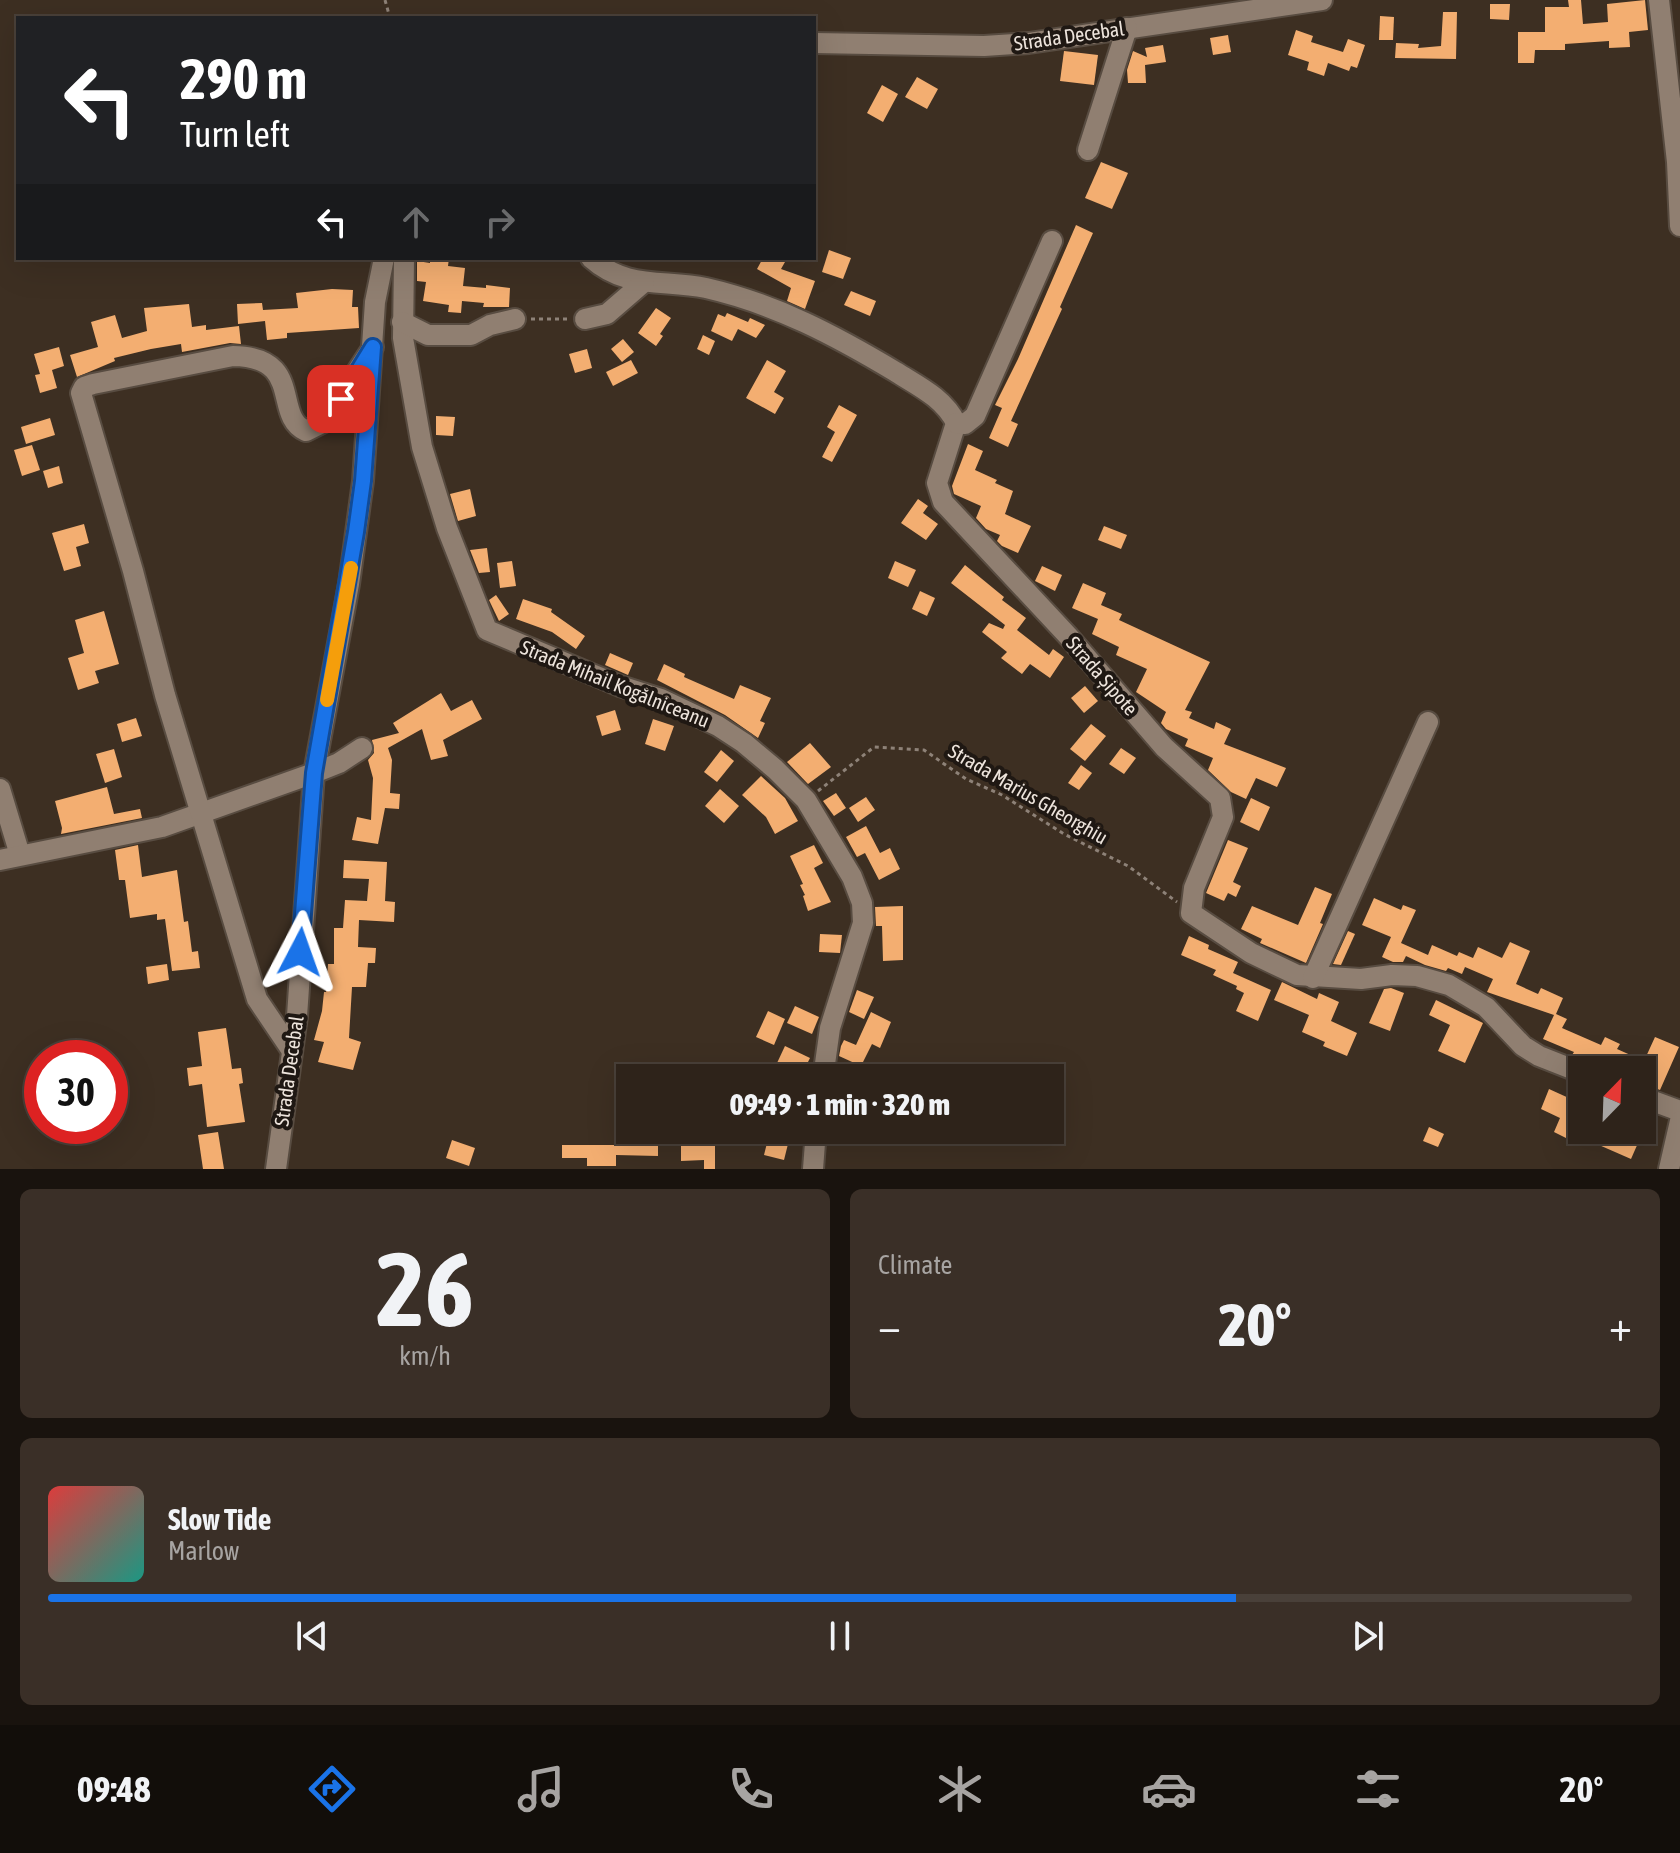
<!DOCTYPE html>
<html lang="en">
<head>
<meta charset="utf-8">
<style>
  :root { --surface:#2e231a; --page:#3a2f27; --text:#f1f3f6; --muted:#a7a4a2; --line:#494039; --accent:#1a73e8 }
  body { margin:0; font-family:"Asap Condensed",sans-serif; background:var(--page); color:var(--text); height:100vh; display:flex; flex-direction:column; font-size:30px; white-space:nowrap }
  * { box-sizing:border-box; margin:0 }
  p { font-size:26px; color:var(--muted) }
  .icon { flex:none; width:44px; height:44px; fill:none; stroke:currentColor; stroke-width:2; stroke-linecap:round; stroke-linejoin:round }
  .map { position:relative; height:1169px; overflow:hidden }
  .panel { display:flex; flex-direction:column; gap:20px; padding:20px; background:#19130e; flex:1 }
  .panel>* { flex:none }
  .hud { position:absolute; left:16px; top:16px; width:800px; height:244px; border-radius:0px; box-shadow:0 8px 32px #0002,0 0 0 2px var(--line); background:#202124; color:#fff; overflow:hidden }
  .needle { width:52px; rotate:23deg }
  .fabs { position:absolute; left:1568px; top:1056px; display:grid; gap:16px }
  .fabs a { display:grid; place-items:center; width:88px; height:88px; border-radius:0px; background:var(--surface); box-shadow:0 8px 32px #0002,0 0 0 2px var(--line); font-size:40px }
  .speed { position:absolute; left:24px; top:1040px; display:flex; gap:16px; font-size:40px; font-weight:700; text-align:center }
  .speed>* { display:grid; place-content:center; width:104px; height:104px; border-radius:50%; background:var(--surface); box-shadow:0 8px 32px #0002,0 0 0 2px var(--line); line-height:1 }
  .speed .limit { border:12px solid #d22; background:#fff; color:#111 }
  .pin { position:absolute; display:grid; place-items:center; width:68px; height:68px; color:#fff; margin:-34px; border-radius:16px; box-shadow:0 4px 12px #0006 }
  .me { position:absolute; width:88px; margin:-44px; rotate:4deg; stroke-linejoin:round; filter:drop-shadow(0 0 6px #0008) }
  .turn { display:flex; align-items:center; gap:28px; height:168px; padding:0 32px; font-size:36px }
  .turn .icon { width:104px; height:104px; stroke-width:2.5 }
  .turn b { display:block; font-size:56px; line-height:68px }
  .lanes { display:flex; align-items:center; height:76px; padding:0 32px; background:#0003; justify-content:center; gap:40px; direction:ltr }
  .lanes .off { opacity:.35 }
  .big { font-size:60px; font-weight:800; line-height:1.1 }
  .panel .tile { flex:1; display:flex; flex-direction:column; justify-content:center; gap:12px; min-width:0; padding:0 28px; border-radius:12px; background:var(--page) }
  .panel .dial { align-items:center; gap:0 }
  .dial b { font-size:104px; line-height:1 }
  .song { display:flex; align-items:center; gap:24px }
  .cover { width:96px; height:96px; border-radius:12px; background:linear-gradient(135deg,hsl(0 70% 55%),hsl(170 70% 35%)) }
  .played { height:8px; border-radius:4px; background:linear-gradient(90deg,var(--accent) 75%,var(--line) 75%) }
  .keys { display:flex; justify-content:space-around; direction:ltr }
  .heat { display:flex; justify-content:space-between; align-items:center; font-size:44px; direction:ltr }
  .panel .tiles { flex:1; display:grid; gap:20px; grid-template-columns:1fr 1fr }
  .tile:last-child { grid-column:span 2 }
  .trip { position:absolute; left:616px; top:1064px; width:448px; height:80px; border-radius:0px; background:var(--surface); box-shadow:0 8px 32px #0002,0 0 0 2px var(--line); font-weight:800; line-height:80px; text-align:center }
  .tabs { display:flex; height:128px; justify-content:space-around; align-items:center; background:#120e0a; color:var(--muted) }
  .tabs .icon { width:56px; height:56px }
  .tabs .current { color:var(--accent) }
  .tabs b { font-size:36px; color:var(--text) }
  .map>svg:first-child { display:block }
  .building { fill:#f3ae71 }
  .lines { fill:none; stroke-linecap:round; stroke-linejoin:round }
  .minor-casing { stroke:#584c41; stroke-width:24 }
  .path { stroke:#8e8278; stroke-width:3; stroke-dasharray:4 4; stroke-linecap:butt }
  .minor { stroke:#907f71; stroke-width:20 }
  .route-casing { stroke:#114b97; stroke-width:20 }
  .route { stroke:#1a73e8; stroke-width:14 }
  .slow { stroke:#f59e0b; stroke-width:14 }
  .labels { text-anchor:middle; stroke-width:8; stroke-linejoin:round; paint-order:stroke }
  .street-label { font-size:20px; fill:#ede4dc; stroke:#1f1813 }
</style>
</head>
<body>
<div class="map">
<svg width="1680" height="1169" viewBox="0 0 1680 1169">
  <rect width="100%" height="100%" fill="#3d2f22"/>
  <g class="building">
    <path d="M1568 0H1581L1583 24 1608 22 1607 4 1645 0 1648 30 1629 32 1630 47 1609 48V41L1565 44V50H1535L1534 63H1518V32H1545V7H1569Z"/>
    <path d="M1490 4H1510L1509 20 1490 19Z"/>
    <path d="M1443 12H1457L1456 59 1395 58 1396 43 1419 44 1418 48 1441 46Z"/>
    <path d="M1380 16 1394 17 1393 40H1379Z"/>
    <path d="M1296 30 1313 36 1311 42 1343 52 1348 39 1365 45 1357 68 1351 66 1349 71 1328 63 1324 76 1307 70 1309 62 1288 55Z"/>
    <path d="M1228 35 1231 52 1213 55 1210 38Z"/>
    <path d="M1163 45 1166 62 1145 65 1146 83H1128L1127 70 1133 51 1147 57 1145 48Z"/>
    <path d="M1064 51 1098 55 1094 85 1060 81Z"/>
    <path d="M917 77 938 89 927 109 905 97Z"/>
    <path d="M882 85 898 94 883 122 867 113Z"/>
    <path d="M1101 162 1128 173 1112 209 1085 198Z"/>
    <path d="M1076 225 1093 233 1060 307 1062 309 1011 421 1018 424 1008 447 989 438 1002 408 995 405 1018 359Z"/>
    <path d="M829 250 851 258 843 279 822 272Z"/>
    <path d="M430 258H449L448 266 465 268 463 286 486 288V285L510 288 509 307H483L484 303 462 301 461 313 448 312 449 305 423 301 426 282 417 281V261L430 263Z"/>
    <path d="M763 258H777L785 262 781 269 815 281 805 309 787 301 791 288 757 269Z"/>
    <path d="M332 289 353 290 352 307H358L359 328 287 333V338L267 340 265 321 238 324 237 304 262 303 263 310 298 308 296 293Z"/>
    <path d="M851 291 876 301 870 316 844 305Z"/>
    <path d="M189 304 192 327 206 325V330L239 326 241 344 230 343 182 352 181 344 151 349 114 358 115 361 77 377 70 355 98 347 91 322 115 315 122 338 147 331 144 308Z"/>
    <path d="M656 308 671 318 660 334 663 336 656 346 638 333Z"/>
    <path d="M727 313 748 322 750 318 765 325 756 338 738 329 732 341 711 331 718 314 725 317Z"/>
    <path d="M703 335 715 341 709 355 697 349Z"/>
    <path d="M623 339 634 352 622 362 611 349Z"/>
    <path d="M59 347 64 366 52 370 57 388 40 393 35 375 40 374 34 354Z"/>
    <path d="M587 349 592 368 575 373 569 354Z"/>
    <path d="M631 360 638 373 613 386 606 372Z"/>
    <path d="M767 360 786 371 774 392 784 398 775 414 746 398Z"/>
    <path d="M839 405 857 415 832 462 822 457 835 432 827 427Z"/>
    <path d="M436 416 455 417 453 436 436 435Z"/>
    <path d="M50 418 55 435 26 444 21 427Z"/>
    <path d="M968 444 983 451 975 470 997 480 995 483 1013 491 1005 514 1031 526 1018 553 1002 546 997 541 1000 535 986 529 976 518 981 506 954 494 952 486Z"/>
    <path d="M32 445 40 470 22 476 14 450Z"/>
    <path d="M59 466 63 483 48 488 43 471Z"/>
    <path d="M470 489 476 516 458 521 450 494Z"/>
    <path d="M918 499 928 506 923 513 938 524 926 540 901 523Z"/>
    <path d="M84 524 89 543 76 547 81 566 64 571 52 533Z"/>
    <path d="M1104 526 1127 535 1121 549 1098 540Z"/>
    <path d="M487 548 490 572 479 573 470 550Z"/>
    <path d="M512 561 516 586 500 588 497 563Z"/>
    <path d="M895 561 916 570 908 587 888 578Z"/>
    <path d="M965 565 1004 597 1002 600 1026 618 1017 630 1049 655 1053 649 1064 657 1050 678 1030 664 1022 674 1001 658 1007 652 982 632 989 623 1003 629 1005 625 951 583Z"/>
    <path d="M1042 566 1062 575 1055 591 1035 581Z"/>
    <path d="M1083 583 1106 593 1101 605 1122 614 1119 620 1210 662 1185 710 1192 712 1189 718 1214 729 1216 722 1231 729 1224 744 1286 768 1277 787 1256 778 1246 799 1231 792 1208 770 1213 758 1185 746 1188 739 1166 729 1161 723 1166 712 1136 692 1147 669 1116 655 1119 647 1092 634 1098 619 1072 608Z"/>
    <path d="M920 591 935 598 927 616 912 609Z"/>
    <path d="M496 595 509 614 499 621 489 600Z"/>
    <path d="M523 599 552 609 551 612 585 636 576 649 552 632 516 619Z"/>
    <path d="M104 611 119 664 95 671 99 683 78 690 68 658 84 653 75 620Z"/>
    <path d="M610 653 633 663 628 675 605 665Z"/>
    <path d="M664 664 685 674 684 677 734 699 740 685 771 698 760 721 765 723 758 738 725 715 657 680Z"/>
    <path d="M1085 686 1098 701 1084 713 1071 698Z"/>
    <path d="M441 693 451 711 472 700 482 719 443 740 448 756 431 760 422 729 388 748 392 760 390 793 400 794 399 809 385 808 378 844 352 840 357 817 371 820 373 778 368 760 374 753 372 740 399 733 393 723Z"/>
    <path d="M615 710 621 730 602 736 596 716Z"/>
    <path d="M136 718 142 736 122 742 117 724Z"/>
    <path d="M653 719 674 726 665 751 645 744Z"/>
    <path d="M1091 724 1106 736 1085 761 1070 749Z"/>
    <path d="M810 743 831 767 808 784 787 762Z"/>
    <path d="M1121 748 1136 758 1124 774 1109 764Z"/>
    <path d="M114 749 122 777 105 783 96 754Z"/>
    <path d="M721 750 734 761 717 782 704 772Z"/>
    <path d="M1081 765 1092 773 1079 790 1068 783Z"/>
    <path d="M761 776 785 798 798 821 775 834 766 817 742 795Z"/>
    <path d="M107 787 114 814 140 809 142 818 61 834 62 828 55 801Z"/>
    <path d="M720 789 739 806 724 823 705 806Z"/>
    <path d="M836 793 846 808 834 816 823 801Z"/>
    <path d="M866 797 875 810 858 822 849 808Z"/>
    <path d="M1251 798 1270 807 1259 831 1240 822Z"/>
    <path d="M866 826 880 853 890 848 900 869 879 880 865 853 857 857 846 837Z"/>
    <path d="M1228 840 1248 848 1233 882 1241 886 1236 897 1228 893 1224 901 1206 893Z"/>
    <path d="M138 845 142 877 177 870 184 922 188 921 192 952 198 951 200 968 172 971 165 919 157 920V914L130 918 125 880H119L115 850Z"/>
    <path d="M814 845 823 863 814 868 831 902 808 911 803 896 805 895 800 885 803 884 790 856Z"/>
    <path d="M344 860 387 862 385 901 395 902 394 922 359 920 358 947 376 948 375 963H368L366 987H352L349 1038 361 1042 353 1070 318 1062 324 1042 314 1040 322 1011 324 992H326L328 964H334V928H343L345 900 367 901 369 879 343 878Z"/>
    <path d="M1315 887 1332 894 1320 923 1323 924 1306 963 1260 943 1262 939 1241 929 1252 906 1298 925Z"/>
    <path d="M1374 898 1401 910 1403 905 1416 910 1401 943 1428 955 1432 945 1457 956 1459 952 1473 958 1478 947 1502 958 1510 942 1530 951 1516 984 1538 994 1541 988 1563 998 1556 1014 1567 1019 1562 1028 1601 1045 1605 1037 1620 1044 1617 1049 1644 1061 1655 1037 1679 1047 1660 1090 1642 1083V1070H1616L1594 1060 1592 1065 1572 1055 1574 1052 1543 1039 1554 1015 1487 992 1493 979 1465 967 1462 974 1448 968 1446 971 1425 965 1406 956 1403 962H1393L1382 957 1391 937 1362 925Z"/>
    <path d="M903 906V960L883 961 882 926H876L875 907Z"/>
    <path d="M1348 931 1355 934 1341 965 1333 964Z"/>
    <path d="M820 934 842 935 840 953 819 952Z"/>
    <path d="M1189 936 1209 945 1208 949 1238 962 1233 973 1271 990 1258 1021 1236 1011 1244 993 1236 989 1237 986 1213 975 1216 970 1181 955Z"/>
    <path d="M167 964 169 980 148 984 146 967Z"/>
    <path d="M1282 982 1317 999 1319 993 1339 1002 1331 1021 1357 1033 1347 1056 1323 1046 1325 1042 1302 1032 1309 1015 1274 1000Z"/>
    <path d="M1391 988 1404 993 1390 1031 1369 1023 1384 989Z"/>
    <path d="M857 990 874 997 864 1019 849 1012Z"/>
    <path d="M1436 1000 1483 1023 1465 1063 1438 1051 1450 1025 1429 1015Z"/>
    <path d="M795 1006 819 1017 812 1034 787 1023Z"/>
    <path d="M768 1011 785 1019 774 1045 756 1037Z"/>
    <path d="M871 1012 891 1022 880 1048 872 1044 861 1066 839 1056 841 1046 844 1040 856 1045Z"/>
    <path d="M226 1028 232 1069 241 1068 243 1083 239 1084 245 1122 207 1127 202 1084 189 1086 187 1068 202 1066 198 1032Z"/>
    <path d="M785 1046 810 1058 802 1074 777 1063Z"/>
    <path d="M1549 1089 1582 1104V1119L1572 1141 1554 1132 1560 1118 1541 1109Z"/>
    <path d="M1429 1127 1444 1134 1438 1147 1423 1141Z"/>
    <path d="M1606 1130H1633L1642 1134 1631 1159 1599 1145Z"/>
    <path d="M218 1132 224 1169H203L198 1135Z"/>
    <path d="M769 1135 789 1140 784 1160 764 1155Z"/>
    <path d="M635 1137H658V1156L616 1155V1166H587V1158H562V1145H635Z"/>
    <path d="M452 1140 475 1148 469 1166 446 1158Z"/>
    <path d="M681 1140H715V1169H704V1160L681 1161Z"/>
  </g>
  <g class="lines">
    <defs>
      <g id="minor">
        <path d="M1659 0 1677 162 1680 226"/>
        <path d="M814 43 984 46 1029 43 1322 0"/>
        <path d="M1088 150 1127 28"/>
        <path d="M404 258 403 338 422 447 447 528 487 630 620 686 661 699 718 726 744 743 775 769 806 800 852 877 862 903 863 923 830 1028 823 1078"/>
        <path d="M591 258C627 290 663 279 706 288 776 304 836 336 896 372 918 386 944 398 956 423L937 483 943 502 1069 637 1164 747 1220 798 1223 817 1194 888 1191 913 1251 953 1297 975 1361 979 1392 975 1417 976 1449 985 1486 1007 1523 1046 1539 1056 1582 1073"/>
        <path d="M585 319 607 314 644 282"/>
        <path d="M402 322 428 335H471L490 325 515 319"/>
        <path d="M956 423 965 424 975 416 1052 241"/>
        <path d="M0 789 20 855"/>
        <path d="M0 860 162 827 314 773 339 763 362 748"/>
        <path d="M1313 978 1428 722"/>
        <path d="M292 1051 257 999 165 695 133 571 81 393 84 387 93 384 233 356C305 357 272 416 306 431L324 422 373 347"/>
        <path d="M1642 1097 1680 1111"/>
        <path d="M276 1169 297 1016 314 773 349 584 363 481 375 302 384 258"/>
        <path d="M813 1169 816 1130"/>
        <path d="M1669 1169 1680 1121"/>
      </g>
    </defs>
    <use href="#minor" class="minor-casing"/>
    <g class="path">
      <path d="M385 0 390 18"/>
      <path d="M531 319H567"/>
      <path d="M818 791 874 747 924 750 966 779 1002 795 1064 834 1128 866 1177 902"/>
    </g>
    <use href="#minor" class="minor"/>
  </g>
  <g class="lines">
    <defs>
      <path id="route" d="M300 952 314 773 356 532 363 481 373 347 341 399"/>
    </defs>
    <use href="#route" class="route-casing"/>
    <use href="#route" class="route"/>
    <path class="slow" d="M327 700 351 568"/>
  </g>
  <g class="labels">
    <g class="street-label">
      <text transform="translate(1069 36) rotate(-8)" y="7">Strada Decebal</text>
      <text transform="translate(1102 676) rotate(49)" y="7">Strada Șipote</text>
      <text transform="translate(615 684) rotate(22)" y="7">Strada Mihail Kogălniceanu</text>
      <text transform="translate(1028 794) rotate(30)" y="7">Strada Marius Gheorghiu</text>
      <text transform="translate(289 1071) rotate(-82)" y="7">Strada Decebal</text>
    </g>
  </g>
</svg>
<div class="fabs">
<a><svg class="needle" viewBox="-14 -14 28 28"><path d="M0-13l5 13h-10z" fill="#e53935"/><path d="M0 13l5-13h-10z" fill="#a7a4a2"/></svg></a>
</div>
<div class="speed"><div class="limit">30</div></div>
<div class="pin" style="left:341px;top:399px;background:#d93025"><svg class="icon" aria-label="arrive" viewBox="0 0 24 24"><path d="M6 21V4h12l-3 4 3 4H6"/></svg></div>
<svg class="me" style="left:300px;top:952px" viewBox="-20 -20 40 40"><path d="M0-17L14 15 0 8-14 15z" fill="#1a73e8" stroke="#fff" stroke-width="4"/></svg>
<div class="trip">09:49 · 1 min · 320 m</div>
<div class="hud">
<div class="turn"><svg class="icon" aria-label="left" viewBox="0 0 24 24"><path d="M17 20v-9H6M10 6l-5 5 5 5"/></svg><div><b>290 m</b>Turn left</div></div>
<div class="lanes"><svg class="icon" aria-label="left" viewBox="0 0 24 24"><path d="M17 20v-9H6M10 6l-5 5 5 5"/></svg><svg class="icon off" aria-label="ahead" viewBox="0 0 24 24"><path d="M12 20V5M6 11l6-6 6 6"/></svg><svg class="icon off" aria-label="right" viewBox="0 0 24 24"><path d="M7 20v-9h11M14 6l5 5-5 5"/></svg></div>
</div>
</div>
<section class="panel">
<div class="tiles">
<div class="tile dial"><b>26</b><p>km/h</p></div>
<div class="tile"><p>Climate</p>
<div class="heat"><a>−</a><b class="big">20°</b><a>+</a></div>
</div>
<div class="tile">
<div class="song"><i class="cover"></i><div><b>Slow Tide</b><p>Marlow</p></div></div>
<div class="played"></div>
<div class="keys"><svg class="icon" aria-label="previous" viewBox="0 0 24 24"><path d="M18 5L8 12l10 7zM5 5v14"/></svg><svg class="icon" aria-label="pause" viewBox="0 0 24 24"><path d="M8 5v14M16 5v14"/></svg><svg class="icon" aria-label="next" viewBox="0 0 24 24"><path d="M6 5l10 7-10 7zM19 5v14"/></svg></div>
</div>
</div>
</section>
<nav class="tabs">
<b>09:48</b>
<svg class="icon current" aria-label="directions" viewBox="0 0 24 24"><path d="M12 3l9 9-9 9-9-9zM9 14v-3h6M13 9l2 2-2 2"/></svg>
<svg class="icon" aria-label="music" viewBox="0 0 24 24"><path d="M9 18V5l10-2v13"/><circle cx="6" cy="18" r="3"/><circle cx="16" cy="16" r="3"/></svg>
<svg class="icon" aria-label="phone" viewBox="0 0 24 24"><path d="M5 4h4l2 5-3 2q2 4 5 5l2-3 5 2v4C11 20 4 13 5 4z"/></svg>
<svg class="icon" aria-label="climate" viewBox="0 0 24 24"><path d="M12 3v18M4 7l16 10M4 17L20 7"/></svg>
<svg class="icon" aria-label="car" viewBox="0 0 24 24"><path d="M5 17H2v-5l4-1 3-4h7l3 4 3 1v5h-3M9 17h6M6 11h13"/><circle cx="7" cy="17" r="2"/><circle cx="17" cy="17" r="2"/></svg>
<svg class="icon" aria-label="filters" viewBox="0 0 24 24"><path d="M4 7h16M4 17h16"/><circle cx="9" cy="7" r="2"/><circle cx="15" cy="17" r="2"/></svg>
<b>20°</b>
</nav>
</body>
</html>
